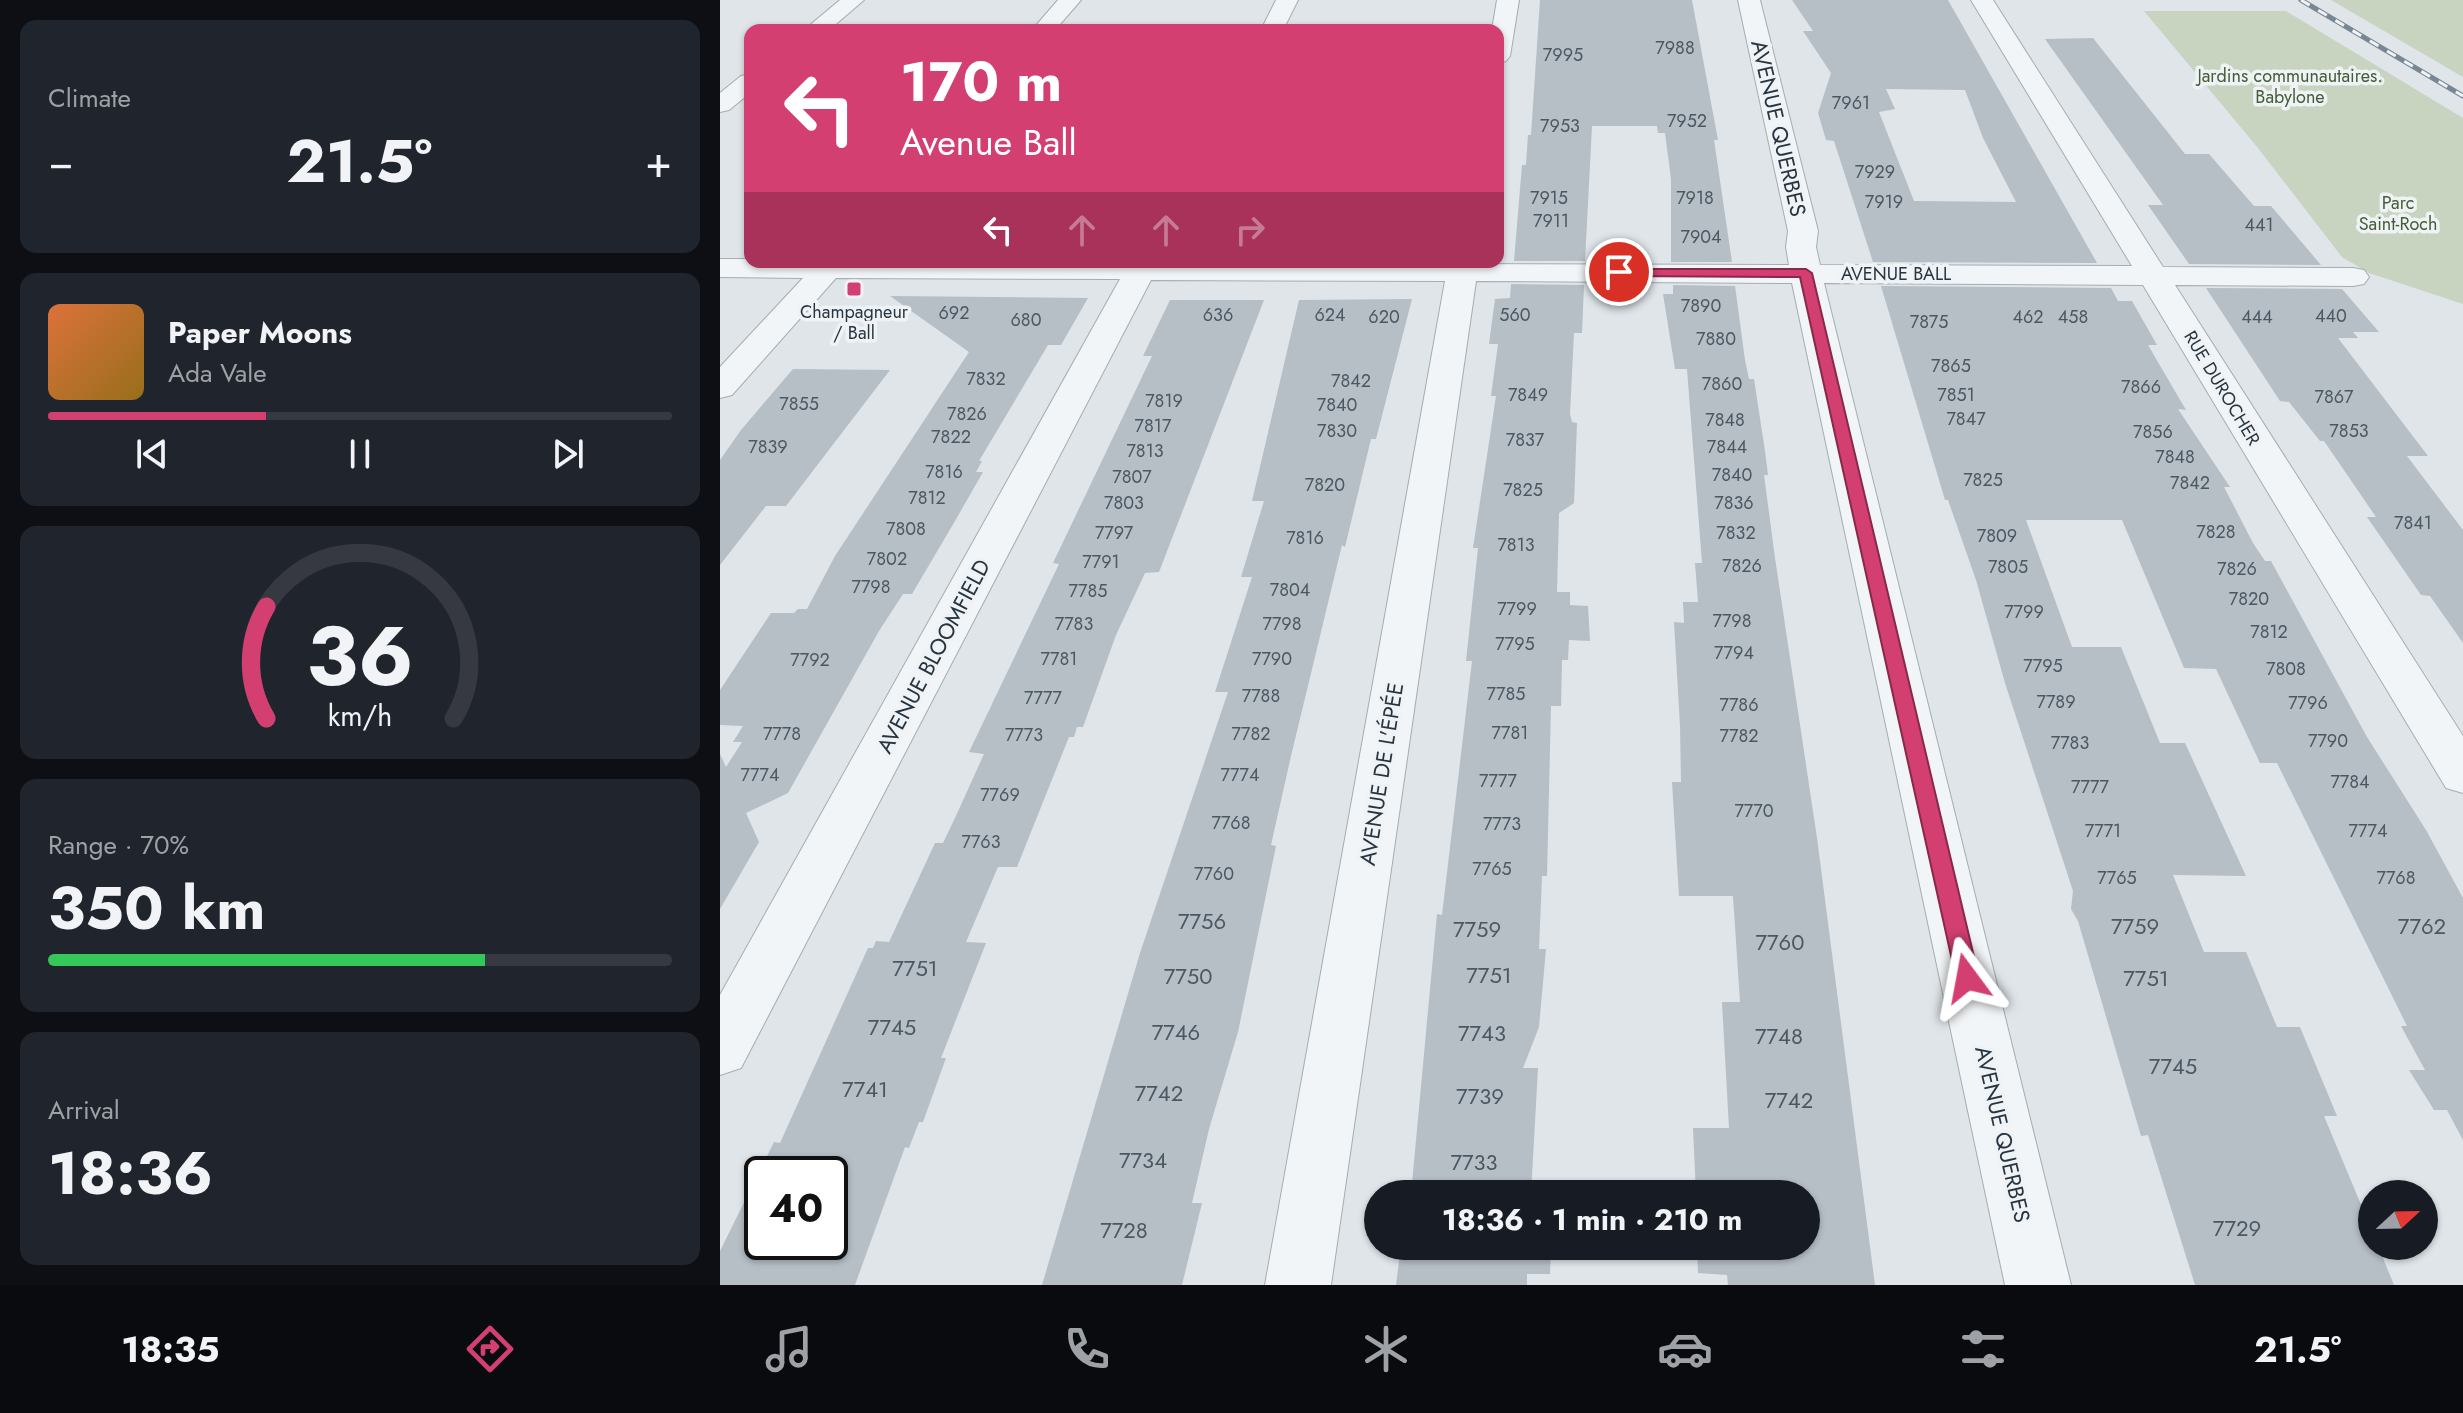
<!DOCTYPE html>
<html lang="en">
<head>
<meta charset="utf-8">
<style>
  :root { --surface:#171b24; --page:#20242c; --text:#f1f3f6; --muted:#9ea1a6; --line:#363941; --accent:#d33f70 }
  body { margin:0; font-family:Jost,sans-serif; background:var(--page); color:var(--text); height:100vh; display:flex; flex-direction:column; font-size:30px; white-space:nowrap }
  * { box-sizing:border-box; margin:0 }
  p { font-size:26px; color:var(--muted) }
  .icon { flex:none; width:44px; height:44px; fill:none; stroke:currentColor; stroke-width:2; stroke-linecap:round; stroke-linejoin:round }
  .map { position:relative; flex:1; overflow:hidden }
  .sheet { display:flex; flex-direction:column; gap:20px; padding:20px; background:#0d0f14; width:720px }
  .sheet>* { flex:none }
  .banner { position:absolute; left:24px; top:24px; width:760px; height:244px; border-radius:16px; box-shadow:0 2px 6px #0004; background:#d33f70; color:#fff; overflow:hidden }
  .needle { width:52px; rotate:68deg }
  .buttons { position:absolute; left:1638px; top:1180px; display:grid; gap:16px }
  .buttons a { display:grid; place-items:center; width:80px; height:80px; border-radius:50%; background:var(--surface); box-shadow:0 2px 6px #0004; font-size:40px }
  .speed { position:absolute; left:24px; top:1156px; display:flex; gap:16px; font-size:40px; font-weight:700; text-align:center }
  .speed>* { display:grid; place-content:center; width:104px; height:104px; border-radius:50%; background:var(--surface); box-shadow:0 2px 6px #0004; line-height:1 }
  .speed .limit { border:4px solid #111; border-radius:12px; background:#fff; color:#111 }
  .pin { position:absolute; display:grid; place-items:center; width:68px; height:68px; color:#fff; margin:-34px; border:4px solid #fff; border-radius:50%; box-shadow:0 2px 8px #0007 }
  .me { position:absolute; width:88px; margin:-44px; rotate:347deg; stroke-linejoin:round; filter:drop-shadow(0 0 6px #0008) }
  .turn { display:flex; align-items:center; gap:28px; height:168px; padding:0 24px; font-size:36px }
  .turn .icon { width:104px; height:104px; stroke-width:2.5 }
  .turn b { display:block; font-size:56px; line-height:68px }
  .lanes { display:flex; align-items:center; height:76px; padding:0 24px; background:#0003; justify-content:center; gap:40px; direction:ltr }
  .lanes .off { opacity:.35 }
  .big { font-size:60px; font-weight:700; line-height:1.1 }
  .sheet .widget { flex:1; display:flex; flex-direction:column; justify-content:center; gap:12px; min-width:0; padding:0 28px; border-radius:16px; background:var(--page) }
  .sheet .dial { align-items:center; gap:0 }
  .dial svg { height:208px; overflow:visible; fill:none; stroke:var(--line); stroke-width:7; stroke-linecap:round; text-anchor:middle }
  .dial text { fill:var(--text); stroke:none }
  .song { display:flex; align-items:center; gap:24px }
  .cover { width:96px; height:96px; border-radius:12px; background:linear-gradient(135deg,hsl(20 70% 55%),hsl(40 70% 35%)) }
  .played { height:8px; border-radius:4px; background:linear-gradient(90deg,var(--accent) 35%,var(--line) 35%) }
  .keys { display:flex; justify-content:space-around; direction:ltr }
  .heat { display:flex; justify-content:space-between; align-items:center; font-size:44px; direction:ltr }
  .charge { height:12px; border-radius:6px; background:linear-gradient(90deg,#34c759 70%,var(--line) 0) }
  .trip { position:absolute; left:644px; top:1180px; width:456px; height:80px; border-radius:40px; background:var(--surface); box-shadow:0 2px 6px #0004; font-weight:700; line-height:80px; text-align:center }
  .dock { display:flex; height:128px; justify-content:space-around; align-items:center; background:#090b0e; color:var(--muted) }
  .dock .icon { width:56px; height:56px }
  .dock .current { color:var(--accent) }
  .dock b { font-size:36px; color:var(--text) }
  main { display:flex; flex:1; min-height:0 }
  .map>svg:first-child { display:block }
  .green { fill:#c8d3c0 }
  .building { fill:#b6bfc6; fill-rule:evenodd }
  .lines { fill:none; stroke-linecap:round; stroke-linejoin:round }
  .minor-casing { stroke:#a4adb3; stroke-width:2 }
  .minor { fill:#f2f5f7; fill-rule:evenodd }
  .rail-casing { stroke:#788793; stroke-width:5 }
  .rail { stroke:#eff3f6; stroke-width:3; stroke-dasharray:10; stroke-linecap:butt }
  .route { fill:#d33f70; stroke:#892949; stroke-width:2 }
  .poi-dot { fill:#d33f70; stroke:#eff3f6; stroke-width:3 }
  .labels { text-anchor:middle; stroke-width:7; stroke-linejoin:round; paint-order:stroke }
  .number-label { font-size:18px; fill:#4b5862 }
  .far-park-label { font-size:18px; fill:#435d34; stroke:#eff3f6 }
  .far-street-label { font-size:18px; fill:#273541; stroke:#eff3f6 }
  .far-poi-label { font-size:18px; fill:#273541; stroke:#eff3f6 }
  .street-label { font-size:22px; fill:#273541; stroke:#eff3f6 }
  .near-number-label { font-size:22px; fill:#4b5862 }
</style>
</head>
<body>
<main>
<section class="sheet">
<div class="widget"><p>Climate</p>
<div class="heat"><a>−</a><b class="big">21.5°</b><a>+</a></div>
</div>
<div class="widget">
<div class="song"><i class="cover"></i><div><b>Paper Moons</b><p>Ada Vale</p></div></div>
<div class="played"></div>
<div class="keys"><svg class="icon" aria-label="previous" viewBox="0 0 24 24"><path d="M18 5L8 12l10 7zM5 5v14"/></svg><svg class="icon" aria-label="pause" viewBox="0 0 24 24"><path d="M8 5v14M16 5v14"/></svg><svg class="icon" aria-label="next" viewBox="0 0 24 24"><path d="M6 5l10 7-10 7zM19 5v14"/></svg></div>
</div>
<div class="widget dial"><svg viewBox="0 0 100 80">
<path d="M14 69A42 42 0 1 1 86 69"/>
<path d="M14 69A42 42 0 0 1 14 26" stroke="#d33f70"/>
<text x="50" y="56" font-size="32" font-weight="700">36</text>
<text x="50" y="72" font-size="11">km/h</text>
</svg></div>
<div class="widget"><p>Range · 70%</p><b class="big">350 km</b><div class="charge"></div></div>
<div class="widget"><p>Arrival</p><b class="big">18:36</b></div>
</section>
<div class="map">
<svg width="1743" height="1285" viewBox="0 0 1743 1285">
  <rect width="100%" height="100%" fill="#dfe5e9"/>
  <g class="green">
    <path d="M1611 0H1743V77Z"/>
    <path d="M1424 11H1566L1743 118V304L1649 273 1622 257 1538 148Z"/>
  </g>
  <g class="building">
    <path d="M820 0H972L998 140H994L1012 262H951V179L945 133H938L937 126H872L865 261H794L802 165H806L808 135H811Z"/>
    <path d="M1072 0H1228L1377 263 1153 262 1114 141 1106 140 1098 113 1111 73 1083 31H1093ZM1166 89 1245 90 1263 138 1296 202 1194 201 1159 112 1175 109Z"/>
    <path d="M1373 38 1465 154H1489L1534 206H1551L1601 265 1469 264 1428 205H1443L1325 39Z"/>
    <path d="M791 284 864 285 862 333H854L850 414 852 422 857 423 854 503 839 513 837 592H850V605L868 606 870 641 849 640 848 660H842L841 706H831L827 876H822L819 949H826L819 1027 803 1068H818L811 1194H691L717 914 722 915 752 661H746L758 548H753L776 396H771L778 344H769L775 299 790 298Z"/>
    <path d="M953 285 1015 286 1025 360 1029 379H1034L1045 451 1048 475H1044L1055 558 1097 838 1155 1285H1008L1007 1275 978 1273 977 1246H1086V1194H976L973 1128H1009L1002 1002H1020L1013 896H959L952 782H961L960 726 954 622 964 623 963 602H978L975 563H982L967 369H955L943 294H953Z"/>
    <path d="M1161 286 1391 288 1398 301H1412L1437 345H1428L1466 410 1458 409 1510 487H1504L1533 543 1545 561H1551L1647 737 1706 830 1743 898V1140L1727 1110H1714L1689 1070H1705L1681 1026H1687L1557 763H1540L1496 669 1464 668 1402 520H1306L1352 647H1401L1440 743H1465L1526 876 1453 875 1484 952H1526L1557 1027H1580L1617 1116H1604L1652 1231V1246H1658L1674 1285H1475L1428 1135 1421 1136 1358 921 1351 909 1353 891 1285 683 1256 580 1228 500H1225Z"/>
    <path d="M1486 288 1622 289 1659 332H1633L1638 338H1618L1708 456H1687L1743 530V643L1710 596 1701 595 1647 517H1656L1604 441H1600L1569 402 1560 401Z"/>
    <path d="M170 296 368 298 341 345H328L259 461H262L256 472H263L235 521 192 594H183L159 631 68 793 26 813 39 842 0 909V754L6 767 22 742H13L23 726 0 725V690L51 613H74L78 609H87L115 556 249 352Z"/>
    <path d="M692 299 656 439H651L625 547 622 545 571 756 551 845 556 846 518 1032 489 1129 472 1203H482L462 1285H322L420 953 508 692H495L532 577H521L544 501H532L579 300Z"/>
    <path d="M450 300H544L439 572 425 573 396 635 363 727H357L354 737H349L297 867H278L246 942 266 943 221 1058H226L203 1122H199L189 1148 185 1147 135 1285H0V1251L54 1142 60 1143 148 948H153L156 941 169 942 215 843H223L235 818 264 754 249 752 339 564 333 563 432 356H423ZM42 1174H110V1242H42Z"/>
    <path d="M73 369 170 370 66 506H46L0 565V460L21 430Z"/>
    <path d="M681 1246H831L830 1274H807V1285H676Z"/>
  </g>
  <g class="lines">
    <defs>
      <g id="minor">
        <path d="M120 0H144L109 30H84Z"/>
        <path d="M338 0H361L335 30H312Z"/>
        <path d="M556 0H578L563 30H541Z"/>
        <path d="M777 0H799L790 56 786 61 778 63V30H772Z"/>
        <path d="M1018 0H1040L1098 231 1096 247 1100 265 1412 266 1251 0H1273L1443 267 1633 268 1644 270 1649 277 1644 284 1633 286 1455 285 1743 736V793L1726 788 1423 285 1104 283 1351 1285H1285L1072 283 756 281 611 1285H545L725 281 431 280 21 1068 0 1075V995L400 279 116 278 12 395 0 398V367L83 278 0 277V259H30V262L1069 265 1066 247 1068 231Z"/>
        <path d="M30 74V93L9 110 0 112V93L21 76Z"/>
      </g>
    </defs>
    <use href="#minor" class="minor-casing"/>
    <use href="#minor" class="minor"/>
    <defs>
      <path id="rail" d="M1581 0 1743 96"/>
    </defs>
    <use href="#rail" class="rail-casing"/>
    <use href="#rail" class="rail"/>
  </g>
  <path class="route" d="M1086 269 1092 273 1259 978 1256 985 1247 988 1239 985 1236 978 1080 277 899 276 893 272 899 269Z"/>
  <rect class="poi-dot" x="126" y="281" width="16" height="16" rx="4"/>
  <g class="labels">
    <g class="number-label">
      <text x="955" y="54">7988</text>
      <text x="843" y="61">7995</text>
      <text x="1131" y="109">7961</text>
      <text x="967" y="127">7952</text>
      <text x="840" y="132">7953</text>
      <text x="1155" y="178">7929</text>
      <text x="829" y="204">7915</text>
      <text x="975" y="204">7918</text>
      <text x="1164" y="208">7919</text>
      <text x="831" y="227">7911</text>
      <text x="1539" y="231">441</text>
      <text x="981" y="243">7904</text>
      <text x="981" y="312">7890</text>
      <text x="234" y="319">692</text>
      <text x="498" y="321">636</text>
      <text x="610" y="321">624</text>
      <text x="795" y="321">560</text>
      <text x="1611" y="322">440</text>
      <text x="664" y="323">620</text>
      <text x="1308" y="323">462</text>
      <text x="1353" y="323">458</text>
      <text x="1537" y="323">444</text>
      <text x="306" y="326">680</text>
      <text x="1209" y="328">7875</text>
      <text x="996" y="345">7880</text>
      <text x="1231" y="372">7865</text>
      <text x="266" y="385">7832</text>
      <text x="631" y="387">7842</text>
      <text x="1002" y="390">7860</text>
      <text x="1421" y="393">7866</text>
      <text x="808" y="401">7849</text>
      <text x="1236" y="401">7851</text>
      <text x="1614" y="403">7867</text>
      <text x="444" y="407">7819</text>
      <text x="79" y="410">7855</text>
      <text x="617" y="411">7840</text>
      <text x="247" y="420">7826</text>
      <text x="1246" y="425">7847</text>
      <text x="1005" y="426">7848</text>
      <text x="433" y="432">7817</text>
      <text x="617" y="437">7830</text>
      <text x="1629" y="437">7853</text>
      <text x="1433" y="438">7856</text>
      <text x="231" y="443">7822</text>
      <text x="805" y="446">7837</text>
      <text x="48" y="453">7839</text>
      <text x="1007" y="453">7844</text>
      <text x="425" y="457">7813</text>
      <text x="1455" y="463">7848</text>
      <text x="224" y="478">7816</text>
      <text x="1012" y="481">7840</text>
      <text x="412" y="483">7807</text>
      <text x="1263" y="486">7825</text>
      <text x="1470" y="489">7842</text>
      <text x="605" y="491">7820</text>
      <text x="803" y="496">7825</text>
      <text x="207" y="504">7812</text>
      <text x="404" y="509">7803</text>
      <text x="1014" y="509">7836</text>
      <text x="1693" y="529">7841</text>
      <text x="186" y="535">7808</text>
      <text x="1496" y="538">7828</text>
      <text x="394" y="539">7797</text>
      <text x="1016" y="539">7832</text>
      <text x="1277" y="542">7809</text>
      <text x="585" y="544">7816</text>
      <text x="796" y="551">7813</text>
      <text x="167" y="565">7802</text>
      <text x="381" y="568">7791</text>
      <text x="1022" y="572">7826</text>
      <text x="1288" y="573">7805</text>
      <text x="1517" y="575">7826</text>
      <text x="151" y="593">7798</text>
      <text x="570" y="596">7804</text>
      <text x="368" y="597">7785</text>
      <text x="1529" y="605">7820</text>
      <text x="797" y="615">7799</text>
      <text x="1304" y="618">7799</text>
      <text x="1012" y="627">7798</text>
      <text x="354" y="630">7783</text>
      <text x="562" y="630">7798</text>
      <text x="1549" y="638">7812</text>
      <text x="795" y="650">7795</text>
      <text x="1014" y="659">7794</text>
      <text x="339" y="665">7781</text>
      <text x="552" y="665">7790</text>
      <text x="90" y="666">7792</text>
      <text x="1323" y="672">7795</text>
      <text x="1566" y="675">7808</text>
      <text x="786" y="700">7785</text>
      <text x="541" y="702">7788</text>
      <text x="323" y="704">7777</text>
      <text x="1336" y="708">7789</text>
      <text x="1588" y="709">7796</text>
      <text x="1019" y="711">7786</text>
      <text x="790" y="739">7781</text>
      <text x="62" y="740">7778</text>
      <text x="531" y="740">7782</text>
      <text x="304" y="741">7773</text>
      <text x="1019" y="742">7782</text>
      <text x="1608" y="747">7790</text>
      <text x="1350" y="749">7783</text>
      <text x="40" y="781">7774</text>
      <text x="520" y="781">7774</text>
      <text x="778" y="787">7777</text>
      <text x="1630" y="788">7784</text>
      <text x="1370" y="793">7777</text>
      <text x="280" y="801">7769</text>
      <text x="1034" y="817">7770</text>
      <text x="511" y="829">7768</text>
      <text x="782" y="830">7773</text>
      <text x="1383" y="837">7771</text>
      <text x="1648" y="837">7774</text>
      <text x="261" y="848">7763</text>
      <text x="772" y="875">7765</text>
      <text x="494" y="880">7760</text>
      <text x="1397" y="884">7765</text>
      <text x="1676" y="884">7768</text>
    </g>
    <g class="far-park-label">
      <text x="1570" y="82">Jardins communautaires.<tspan x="1570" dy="21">Babylone</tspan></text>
      <text x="1678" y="209">Parc<tspan x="1678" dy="21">Saint-Roch</tspan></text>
    </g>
    <g class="far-street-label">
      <text x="1176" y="280">AVENUE BALL</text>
      <text transform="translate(1502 388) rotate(59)" y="6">RUE DUROCHER</text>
    </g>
    <g class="far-poi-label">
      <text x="134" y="318">Champagneur<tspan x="134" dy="21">/ Ball</tspan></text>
    </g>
    <g class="street-label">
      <text transform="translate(1059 128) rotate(77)" y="8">AVENUE QUERBES</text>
      <text transform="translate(213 656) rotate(-62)" y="8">AVENUE BLOOMFIELD</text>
      <text transform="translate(661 774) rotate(-81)" y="8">AVENUE DE L'ÉPÉE</text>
      <text transform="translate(1283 1134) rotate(77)" y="8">AVENUE QUERBES</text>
    </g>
    <g class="near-number-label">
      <text x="482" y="929">7756</text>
      <text x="1415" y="934">7759</text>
      <text x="1702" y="934">7762</text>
      <text x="757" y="937">7759</text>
      <text x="1060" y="950">7760</text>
      <text x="195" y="976">7751</text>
      <text x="769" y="983">7751</text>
      <text x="468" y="984">7750</text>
      <text x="1426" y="986">7751</text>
      <text x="172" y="1035">7745</text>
      <text x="456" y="1040">7746</text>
      <text x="762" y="1041">7743</text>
      <text x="1059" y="1044">7748</text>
      <text x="1453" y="1074">7745</text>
      <text x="145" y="1097">7741</text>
      <text x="439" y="1101">7742</text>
      <text x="760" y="1104">7739</text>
      <text x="1069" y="1108">7742</text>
      <text x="423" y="1168">7734</text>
      <text x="754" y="1170">7733</text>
      <text x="1517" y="1236">7729</text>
      <text x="404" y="1238">7728</text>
    </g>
  </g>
</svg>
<div class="buttons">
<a><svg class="needle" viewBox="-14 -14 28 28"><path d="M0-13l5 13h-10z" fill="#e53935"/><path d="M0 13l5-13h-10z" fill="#9ea1a6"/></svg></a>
</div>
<div class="speed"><div class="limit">40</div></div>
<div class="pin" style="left:899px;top:272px;background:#d93025"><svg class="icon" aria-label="arrive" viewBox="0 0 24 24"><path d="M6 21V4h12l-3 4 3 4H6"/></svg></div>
<svg class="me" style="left:1247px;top:978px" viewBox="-20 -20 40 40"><path d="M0-17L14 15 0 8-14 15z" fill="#d33f70" stroke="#fff" stroke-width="4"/></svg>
<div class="trip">18:36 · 1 min · 210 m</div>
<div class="banner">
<div class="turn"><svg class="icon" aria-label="left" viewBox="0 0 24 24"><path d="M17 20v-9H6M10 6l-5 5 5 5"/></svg><div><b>170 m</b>Avenue Ball</div></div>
<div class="lanes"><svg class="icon" aria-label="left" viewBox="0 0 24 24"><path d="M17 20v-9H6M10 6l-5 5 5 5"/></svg><svg class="icon off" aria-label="ahead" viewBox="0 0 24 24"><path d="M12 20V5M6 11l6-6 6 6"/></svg><svg class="icon off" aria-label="ahead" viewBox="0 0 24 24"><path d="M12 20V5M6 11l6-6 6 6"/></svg><svg class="icon off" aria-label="right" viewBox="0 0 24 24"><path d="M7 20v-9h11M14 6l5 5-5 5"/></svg></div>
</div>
</div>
</main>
<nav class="dock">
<b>18:35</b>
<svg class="icon current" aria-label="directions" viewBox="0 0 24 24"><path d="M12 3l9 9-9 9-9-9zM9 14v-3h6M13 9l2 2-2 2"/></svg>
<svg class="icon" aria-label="music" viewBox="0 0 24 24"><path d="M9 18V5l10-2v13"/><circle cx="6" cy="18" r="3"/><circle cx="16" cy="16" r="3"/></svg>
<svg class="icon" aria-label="phone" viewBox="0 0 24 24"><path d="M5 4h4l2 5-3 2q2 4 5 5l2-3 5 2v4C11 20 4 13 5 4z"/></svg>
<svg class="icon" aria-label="climate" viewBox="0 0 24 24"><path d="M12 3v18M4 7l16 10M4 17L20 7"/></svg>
<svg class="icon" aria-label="car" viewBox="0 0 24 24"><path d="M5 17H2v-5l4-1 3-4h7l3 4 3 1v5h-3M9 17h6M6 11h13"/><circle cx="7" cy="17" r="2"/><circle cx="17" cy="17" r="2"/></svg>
<svg class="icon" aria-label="filters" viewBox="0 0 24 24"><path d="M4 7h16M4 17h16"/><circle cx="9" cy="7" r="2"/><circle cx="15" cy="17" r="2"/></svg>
<b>21.5°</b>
</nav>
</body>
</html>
